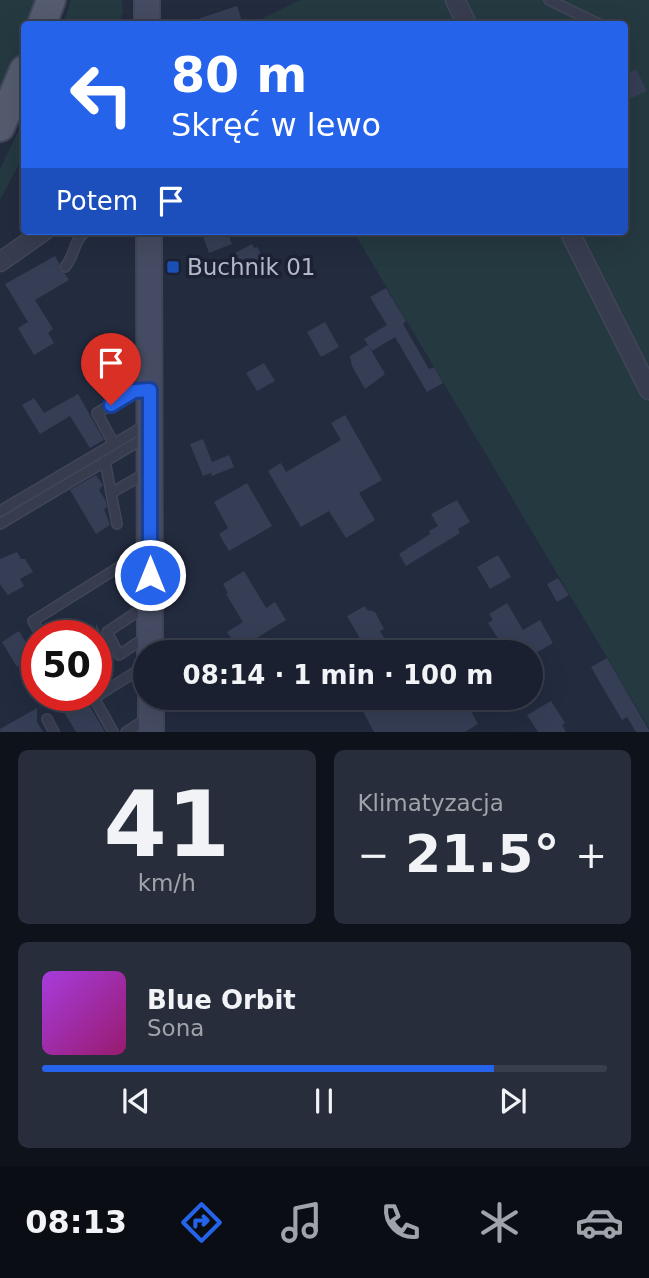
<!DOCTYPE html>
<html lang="pl">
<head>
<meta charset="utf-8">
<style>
  :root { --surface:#1a202f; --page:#272d3b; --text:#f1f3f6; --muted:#9fa3aa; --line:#383e4b; --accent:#2563eb }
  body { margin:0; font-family:"DejaVu Sans",sans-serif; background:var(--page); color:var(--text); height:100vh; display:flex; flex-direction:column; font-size:26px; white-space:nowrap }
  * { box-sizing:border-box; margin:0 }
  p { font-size:23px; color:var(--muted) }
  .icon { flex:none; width:38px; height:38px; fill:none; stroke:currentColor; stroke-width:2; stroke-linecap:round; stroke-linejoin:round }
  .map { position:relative; height:732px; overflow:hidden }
  .panel { display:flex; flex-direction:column; gap:18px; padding:18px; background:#0e121a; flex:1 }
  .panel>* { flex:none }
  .top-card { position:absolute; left:21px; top:21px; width:607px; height:214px; border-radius:7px; box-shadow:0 7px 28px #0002,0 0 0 2px var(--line); background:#2563eb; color:#fff; overflow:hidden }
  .speed { position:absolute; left:21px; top:620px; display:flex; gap:14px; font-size:35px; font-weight:700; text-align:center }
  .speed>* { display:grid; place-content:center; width:91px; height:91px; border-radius:50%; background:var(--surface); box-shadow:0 7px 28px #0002,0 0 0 2px var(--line); line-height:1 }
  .speed .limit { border:10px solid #d22; background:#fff; color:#111 }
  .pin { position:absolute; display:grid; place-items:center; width:60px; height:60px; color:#fff; margin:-72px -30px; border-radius:50% 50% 50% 0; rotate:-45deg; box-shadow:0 0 7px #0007 }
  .pin .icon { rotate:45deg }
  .me { position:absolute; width:77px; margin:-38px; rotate:0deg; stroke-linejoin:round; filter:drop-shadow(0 0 5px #0008) }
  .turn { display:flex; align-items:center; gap:24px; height:147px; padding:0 35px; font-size:32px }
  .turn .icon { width:91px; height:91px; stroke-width:2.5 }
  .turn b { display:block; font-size:49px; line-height:60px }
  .then { display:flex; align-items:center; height:66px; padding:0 35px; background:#0003; gap:14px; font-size:26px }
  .big { font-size:52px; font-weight:700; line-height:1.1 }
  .panel .tile { flex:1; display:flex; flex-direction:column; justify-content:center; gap:10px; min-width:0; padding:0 24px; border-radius:10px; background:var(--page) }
  .panel .dial { align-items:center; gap:0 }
  .dial b { font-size:91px; line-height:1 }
  .song { display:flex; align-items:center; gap:21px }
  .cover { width:84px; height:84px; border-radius:10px; background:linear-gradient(135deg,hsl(280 70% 55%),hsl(320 70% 35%)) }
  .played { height:7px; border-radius:4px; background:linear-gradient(90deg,var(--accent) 80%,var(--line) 80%) }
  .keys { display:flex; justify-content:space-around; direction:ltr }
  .heat { display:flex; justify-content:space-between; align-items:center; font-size:38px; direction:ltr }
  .panel .tiles { flex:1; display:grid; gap:18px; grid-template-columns:1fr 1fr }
  .tile:last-child { grid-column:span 2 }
  .trip { position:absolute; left:133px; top:640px; width:410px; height:70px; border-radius:35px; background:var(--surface); box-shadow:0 7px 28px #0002,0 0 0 2px var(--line); font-weight:700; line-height:70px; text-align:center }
  .tabs { display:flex; height:112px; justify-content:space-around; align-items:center; background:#0a0d13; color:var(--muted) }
  .tabs .icon { width:49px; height:49px }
  .tabs .on { color:var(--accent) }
  .tabs b { font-size:32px; color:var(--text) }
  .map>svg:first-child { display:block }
  .green { fill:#253940 }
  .building { fill:#353e55 }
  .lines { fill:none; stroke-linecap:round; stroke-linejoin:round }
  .service-casing { stroke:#404658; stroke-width:12 }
  .minor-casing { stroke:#404658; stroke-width:21 }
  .secondary-casing { stroke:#404658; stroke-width:28 }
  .primary-casing { stroke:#404658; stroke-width:32 }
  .service { stroke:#373d4f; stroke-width:9 }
  .minor { stroke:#373d4f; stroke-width:18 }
  .secondary { stroke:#454b62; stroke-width:24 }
  .primary { stroke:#555c6f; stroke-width:28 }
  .route-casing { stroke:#184099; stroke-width:18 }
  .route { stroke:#2563eb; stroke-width:12 }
  .transit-dot { fill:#1a4fb4; stroke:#1c2234; stroke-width:2.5 }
  .labels { text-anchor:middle; stroke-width:7; stroke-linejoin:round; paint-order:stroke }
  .poi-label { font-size:23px; fill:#b3b8ca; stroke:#1c2234; text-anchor:start }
</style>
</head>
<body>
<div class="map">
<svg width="649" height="732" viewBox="0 0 649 732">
  <rect width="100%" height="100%" fill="#232b3f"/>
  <g class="green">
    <path d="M0 0H41L32 24H24V44L0 101Z"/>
    <path d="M71 0H122L123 13 118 24H63Z"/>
    <path d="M300 0H649V728L353 231H625V24H251Z"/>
    <path d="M24 119V154L0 200V169Z"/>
  </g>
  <g class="building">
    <path d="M237 6 242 21 234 24H189V22Z"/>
    <path d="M636 69 647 91 625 101V75Z"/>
    <path d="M201 231H227L232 244 209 253Z"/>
    <path d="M252 244 254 248 257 247 268 266 249 277 235 253Z"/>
    <path d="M55 256 59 263V270L65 274 69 280 35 300 53 329 48 333 54 343 34 355 18 328 28 322 5 284Z"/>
    <path d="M386 288 406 321 403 324 429 369 434 367 443 383 427 392 395 337 372 351 364 339 387 325 370 297Z"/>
    <path d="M325 322 339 347 321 357 307 332Z"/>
    <path d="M368 345 385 374 365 389 352 366 350 356Z"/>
    <path d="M264 363 275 381 257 391 246 373Z"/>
    <path d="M78 394 104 440 90 448 70 416 40 434 22 405 34 398 44 413Z"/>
    <path d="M345 415 382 480 359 493 375 520 346 538 329 511 301 527 268 471 281 463 286 472 341 440 331 423Z"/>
    <path d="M203 439 212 462 229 455 234 467 212 476 211 473 203 476 190 444Z"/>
    <path d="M96 475 103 485 99 490 106 501 107 508 104 509 110 525 96 534 70 490Z"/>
    <path d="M247 483 272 526 229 551 219 534 228 528 214 502Z"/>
    <path d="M457 500 470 522 458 529 460 533 406 566 399 554 430 534 429 531 438 526 431 514Z"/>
    <path d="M17 552 21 559H25L33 572 20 579 24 586 8 595 0 584V559Z"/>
    <path d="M498 555 511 577 490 589 477 567Z"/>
    <path d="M244 571 266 608 275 602 286 620 253 640 256 644 240 653 227 632 243 622 226 594 228 593 223 584Z"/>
    <path d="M558 578 569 595 557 602 547 584Z"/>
    <path d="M507 603 523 630 540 620 553 643 536 653H485L501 643 488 623 493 620 489 614Z"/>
    <path d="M365 606 367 610 375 612 384 629 380 631 388 644 374 653 365 640 362 642 347 616Z"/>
    <path d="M96 623 114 660 96 670Z"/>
    <path d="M19 631 37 661V688L22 664 17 667 2 642Z"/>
    <path d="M607 658 649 730V732H636L627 717 622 720 609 698 591 667Z"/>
    <path d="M54 695H83L105 732H76Z"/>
    <path d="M356 698H494L471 711 478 724 465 732H374Z"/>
    <path d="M551 701 565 723 562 725 566 732H538L527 715Z"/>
    <path d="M37 708V722L43 732H0V729Z"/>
  </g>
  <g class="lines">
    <defs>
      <g id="service">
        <path d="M549 0 599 24"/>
        <path d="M65 267C75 256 73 241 86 231"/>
        <path d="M114 444 97 413 134 391 148 390"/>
        <path d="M105 461 117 524"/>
        <path d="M111 493 146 473"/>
        <path d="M0 511 146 425"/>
        <path d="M0 524 146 437"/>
        <path d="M41 635 33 621 146 550"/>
        <path d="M146 637 119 655 107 632 146 606"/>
        <path d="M47 719 54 732"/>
        <path d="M113 732 94 698 145 666"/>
        <path d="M126 732 148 718"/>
      </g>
      <g id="minor">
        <path d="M455 0 467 24"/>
        <path d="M569 231 649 390"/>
        <path d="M0 262 44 231"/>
      </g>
      <g id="secondary">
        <path d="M147 0V24"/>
        <path d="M149 231 150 653"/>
        <path d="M151 698V732"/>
      </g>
      <g id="primary">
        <path d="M42 24 51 0"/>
        <path d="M0 127 24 70"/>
      </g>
    </defs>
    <use href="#service" class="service-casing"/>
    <use href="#minor" class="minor-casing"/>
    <use href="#secondary" class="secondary-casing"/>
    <use href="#primary" class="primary-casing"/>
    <use href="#service" class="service"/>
    <use href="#minor" class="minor"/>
    <use href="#secondary" class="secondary"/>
    <use href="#primary" class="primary"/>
  </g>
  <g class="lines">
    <defs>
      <path id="route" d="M111 405 134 391 150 390V575"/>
    </defs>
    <use href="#route" class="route-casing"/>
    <use href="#route" class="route"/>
  </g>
  <rect class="transit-dot" x="166" y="260" width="14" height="14" rx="3.5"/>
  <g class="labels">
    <g class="poi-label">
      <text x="187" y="275">Buchnik 01</text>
    </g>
  </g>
</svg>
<div class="speed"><div class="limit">50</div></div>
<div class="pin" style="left:111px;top:405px;background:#d93025"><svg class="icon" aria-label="arrive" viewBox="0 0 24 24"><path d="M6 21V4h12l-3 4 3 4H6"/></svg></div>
<svg class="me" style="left:150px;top:575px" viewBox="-20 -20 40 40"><circle r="17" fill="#2563eb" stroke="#fff" stroke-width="3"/><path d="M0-11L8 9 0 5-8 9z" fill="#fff"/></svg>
<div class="trip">08:14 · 1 min · 100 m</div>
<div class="top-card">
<div class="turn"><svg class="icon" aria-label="left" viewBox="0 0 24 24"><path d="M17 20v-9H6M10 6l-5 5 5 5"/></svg><div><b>80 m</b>Skręć w lewo</div></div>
<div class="then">Potem<svg class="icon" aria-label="arrive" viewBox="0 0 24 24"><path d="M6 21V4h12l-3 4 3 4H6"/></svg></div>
</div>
</div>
<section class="panel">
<div class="tiles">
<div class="tile dial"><b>41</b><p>km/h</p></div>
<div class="tile"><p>Klimatyzacja</p>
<div class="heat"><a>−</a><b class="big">21.5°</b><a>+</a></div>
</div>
<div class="tile">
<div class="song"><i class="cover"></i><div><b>Blue Orbit</b><p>Sona</p></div></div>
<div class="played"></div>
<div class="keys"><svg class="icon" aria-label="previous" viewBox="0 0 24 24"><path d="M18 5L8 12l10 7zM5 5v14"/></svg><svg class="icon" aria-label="pause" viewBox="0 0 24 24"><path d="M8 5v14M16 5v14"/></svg><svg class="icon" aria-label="next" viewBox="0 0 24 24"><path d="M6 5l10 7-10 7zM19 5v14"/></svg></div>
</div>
</div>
</section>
<nav class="tabs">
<b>08:13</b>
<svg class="icon on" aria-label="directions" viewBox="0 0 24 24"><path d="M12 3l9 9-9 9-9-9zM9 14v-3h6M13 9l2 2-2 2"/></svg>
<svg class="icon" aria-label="music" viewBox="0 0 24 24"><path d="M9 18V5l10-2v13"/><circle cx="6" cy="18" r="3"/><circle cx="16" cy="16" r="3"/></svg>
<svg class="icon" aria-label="phone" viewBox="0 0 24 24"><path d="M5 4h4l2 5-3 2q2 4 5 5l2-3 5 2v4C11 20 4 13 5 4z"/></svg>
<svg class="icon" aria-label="climate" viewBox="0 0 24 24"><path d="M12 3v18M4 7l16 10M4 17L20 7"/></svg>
<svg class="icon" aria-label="car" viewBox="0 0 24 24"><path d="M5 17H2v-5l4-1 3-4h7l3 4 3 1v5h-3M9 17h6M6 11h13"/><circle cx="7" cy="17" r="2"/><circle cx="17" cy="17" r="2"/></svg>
</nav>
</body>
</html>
